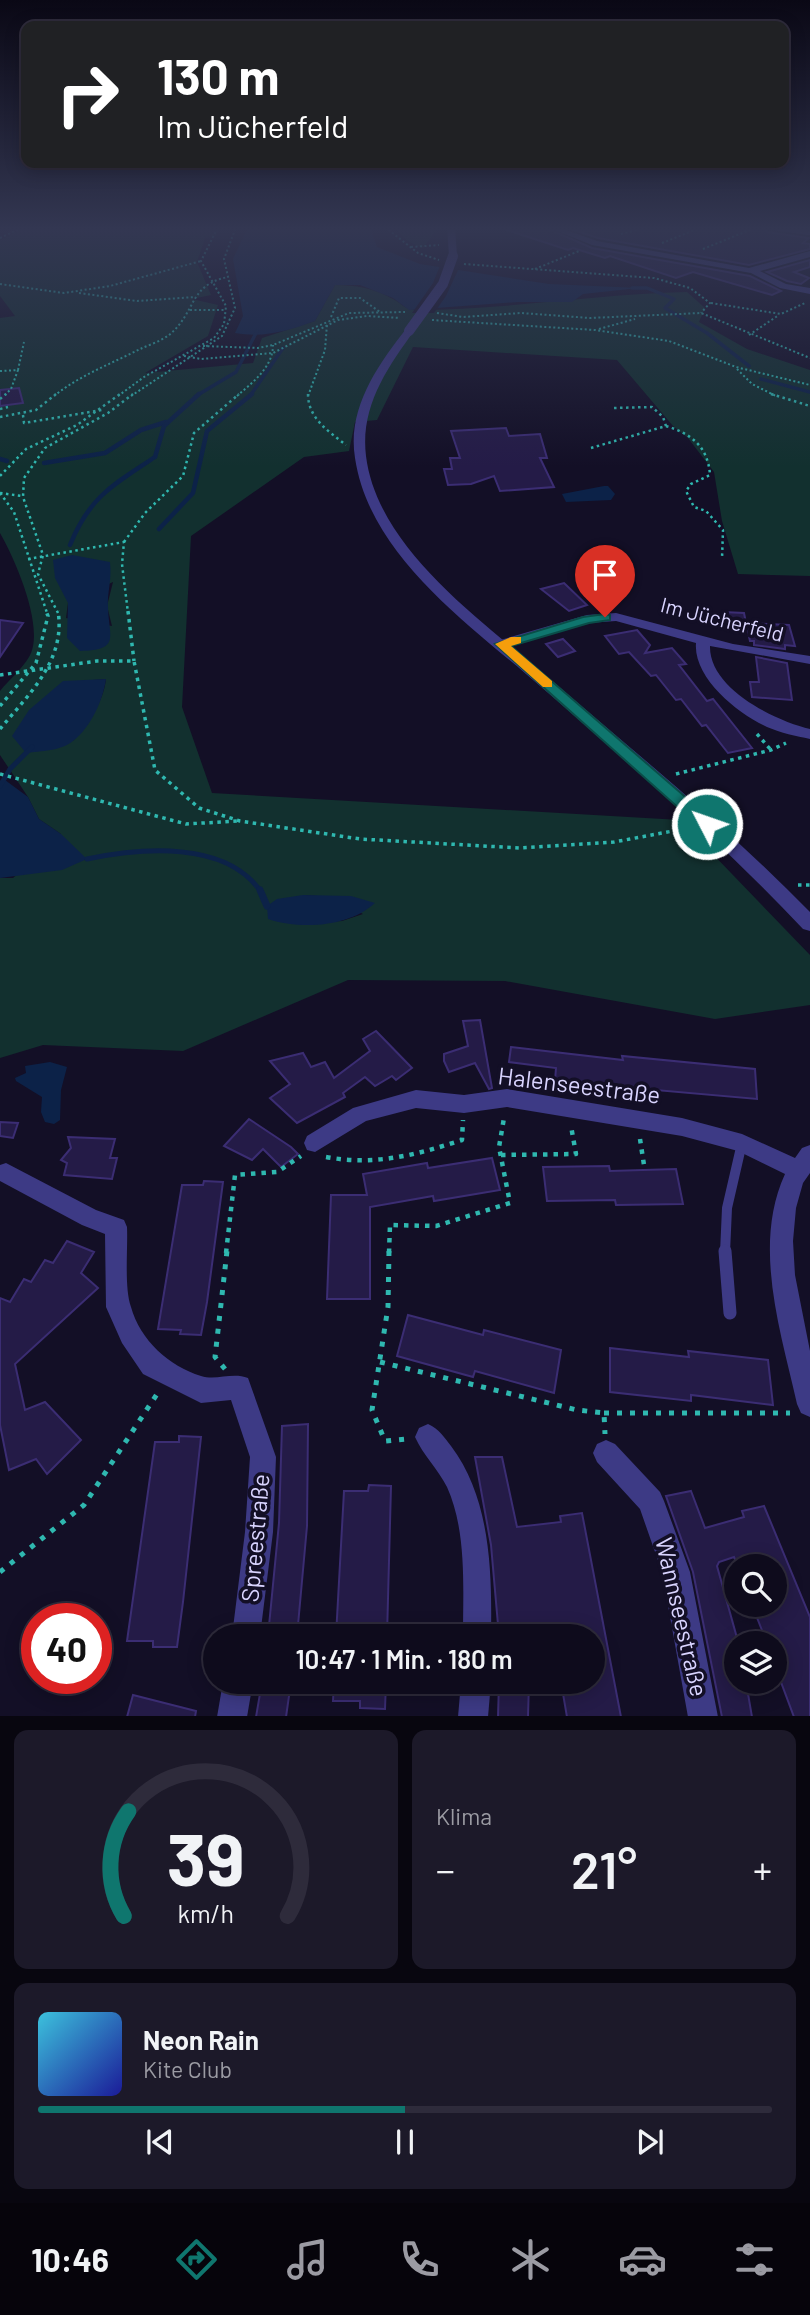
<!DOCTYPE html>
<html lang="de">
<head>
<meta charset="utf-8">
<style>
  :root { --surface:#0e0b1c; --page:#1c1929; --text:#f1f3f6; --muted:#9b9ba3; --line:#2e2b3b; --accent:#0f766e }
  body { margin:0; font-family:Barlow,sans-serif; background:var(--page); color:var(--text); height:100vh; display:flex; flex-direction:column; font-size:26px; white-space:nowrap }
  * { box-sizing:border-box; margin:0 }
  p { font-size:23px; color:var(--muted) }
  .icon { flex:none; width:38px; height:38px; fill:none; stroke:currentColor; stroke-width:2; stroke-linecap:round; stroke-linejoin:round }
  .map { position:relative; height:1716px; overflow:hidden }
  .panel { display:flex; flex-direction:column; gap:14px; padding:14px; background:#08060f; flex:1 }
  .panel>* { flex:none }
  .hud { position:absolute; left:21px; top:21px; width:768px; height:147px; border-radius:14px; box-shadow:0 4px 18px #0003,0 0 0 2px var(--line); background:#202124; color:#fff; overflow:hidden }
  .controls { position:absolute; left:724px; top:1554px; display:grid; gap:14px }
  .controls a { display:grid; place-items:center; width:63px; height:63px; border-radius:50%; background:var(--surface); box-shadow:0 4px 18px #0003,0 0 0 2px var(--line); font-size:35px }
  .speed { position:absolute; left:21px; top:1603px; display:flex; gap:14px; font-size:35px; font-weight:700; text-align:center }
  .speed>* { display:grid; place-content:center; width:91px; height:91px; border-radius:50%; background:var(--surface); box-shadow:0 4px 18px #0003,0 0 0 2px var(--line); line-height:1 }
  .speed .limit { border:10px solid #d22; background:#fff; color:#111 }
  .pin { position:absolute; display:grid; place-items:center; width:60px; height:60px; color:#fff; margin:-72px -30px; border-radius:50% 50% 50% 0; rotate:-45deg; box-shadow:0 0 7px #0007 }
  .pin .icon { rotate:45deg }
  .me { position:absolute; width:77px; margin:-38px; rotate:311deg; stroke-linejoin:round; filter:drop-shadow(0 0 5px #0008) }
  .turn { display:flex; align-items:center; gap:24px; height:147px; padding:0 21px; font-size:32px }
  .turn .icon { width:91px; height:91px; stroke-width:2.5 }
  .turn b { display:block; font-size:49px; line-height:60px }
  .big { font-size:52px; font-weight:600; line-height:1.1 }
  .panel .card { flex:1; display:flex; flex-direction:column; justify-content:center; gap:10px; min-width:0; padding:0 24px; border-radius:14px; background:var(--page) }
  .panel .dial { align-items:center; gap:0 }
  .dial svg { height:182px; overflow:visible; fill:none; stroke:var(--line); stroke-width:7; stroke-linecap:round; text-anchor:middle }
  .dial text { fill:var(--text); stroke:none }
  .song { display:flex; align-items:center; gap:21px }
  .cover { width:84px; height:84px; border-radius:10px; background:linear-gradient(135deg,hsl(190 70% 55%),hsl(240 70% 35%)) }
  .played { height:7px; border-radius:4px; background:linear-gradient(90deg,var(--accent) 50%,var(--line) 50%) }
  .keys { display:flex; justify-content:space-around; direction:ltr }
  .heat { display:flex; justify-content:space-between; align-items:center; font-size:38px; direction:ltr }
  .panel .tiles { flex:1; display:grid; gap:14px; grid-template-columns:1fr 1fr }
  .card:last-child { grid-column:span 2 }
  .trip { position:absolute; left:203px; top:1624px; width:402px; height:70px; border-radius:35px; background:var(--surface); box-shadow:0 4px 18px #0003,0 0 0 2px var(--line); font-weight:600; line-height:70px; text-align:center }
  .menu { display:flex; height:112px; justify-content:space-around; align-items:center; background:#06040b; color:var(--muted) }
  .menu .icon { width:49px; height:49px }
  .menu .on { color:var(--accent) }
  .menu b { font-size:32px; color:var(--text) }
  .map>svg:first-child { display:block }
  .green { fill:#12302f; fill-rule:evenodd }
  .water { fill:#0c2248 }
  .pier { fill:#130f26 }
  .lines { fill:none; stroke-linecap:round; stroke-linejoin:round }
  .stream-far3 { stroke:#0c2248; stroke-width:3.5 }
  .stream-far2 { stroke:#0c2248; stroke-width:4.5 }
  .stream-far1 { stroke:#0c2248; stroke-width:5 }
  .stream { stroke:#0c2248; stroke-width:7 }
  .building { fill:#241b47; stroke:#3b2d73; stroke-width:2 }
  .path-far4 { stroke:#2fb8b0; stroke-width:2; stroke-dasharray:2 2.5; stroke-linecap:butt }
  .path-far3 { stroke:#2fb8b0; stroke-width:2.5; stroke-dasharray:2.5 3.5; stroke-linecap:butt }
  .path-far2 { stroke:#2fb8b0; stroke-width:3.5; stroke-dasharray:3.5 4.5; stroke-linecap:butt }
  .path-far1 { stroke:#2fb8b0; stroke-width:4.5; stroke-dasharray:4.5 6; stroke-linecap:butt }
  .path { stroke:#2fb8b0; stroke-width:5; stroke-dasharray:5 8; stroke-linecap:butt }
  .service-far2 { stroke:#3d3a85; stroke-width:4.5 }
  .service-far1 { stroke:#3d3a85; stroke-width:10 }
  .service { stroke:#3d3a85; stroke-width:13 }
  .minor { fill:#3d3a85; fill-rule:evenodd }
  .tertiary { fill:#3d3a85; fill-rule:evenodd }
  .tertiary-bridge { stroke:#3d3a85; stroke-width:10 }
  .route { fill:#0f766e; stroke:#0a4d48; stroke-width:2 }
  .slow { fill:#f59e0b }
  .labels { text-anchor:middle; stroke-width:7; stroke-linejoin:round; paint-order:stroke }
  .street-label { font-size:21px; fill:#d9d4ff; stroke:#130f26 }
  .near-street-label { font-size:24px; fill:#d9d4ff; stroke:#130f26 }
</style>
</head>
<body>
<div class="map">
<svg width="810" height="1717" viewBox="0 0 810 1717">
  <rect width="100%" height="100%" fill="#130f26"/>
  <g class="green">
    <path d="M25 227H221L216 236 205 238 197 262 211 295 192 299 218 305 208 336 145 373 253 363 262 338 315 321 335 285C356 285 372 288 391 298 399 301 405 310 414 310 506 310 595 294 687 292L705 308 699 322 747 349 810 370V576L738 574 722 521 714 472 688 438 673 426 617 360 413 347 377 420 355 422 349 451 304 457 191 536 182 707 212 793 680 820 810 955V1005L715 1019 505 981 348 980 183 1051 43 1045 0 1058V878H13L61 834 39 819 28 797 0 755V691C9 680 22 669 29 657 46 629 15 559 0 533V318L15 316 0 296V240ZM113 582 107 606 112 626 66 618 68 603ZM106 679C103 704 88 721 73 741L93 680ZM303 895 332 897 363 914 342 921 291 924Z"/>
    <path d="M396 227H438V228L423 248C412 244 400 238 396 227Z"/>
  </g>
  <g class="water">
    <path d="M248 227H370L377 247 420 264 549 284 639 288 583 294 572 302H518L409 310 393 298 360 285H335L315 321C287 331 265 338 235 333L243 316 233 259Z"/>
    <path d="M604 486H608L615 494 611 500 566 502 562 494Z"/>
    <path d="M72 555 110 562C112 582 107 592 108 607 109 638 121 650 80 651L67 638 68 603 55 578 53 560Z"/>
    <path d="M106 679C103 700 91 727 73 741 61 751 41 751 26 753L12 736 29 710 63 681Z"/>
    <path d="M5 780 28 797 39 819 61 834 87 859 62 870 0 878V781Z"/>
    <path d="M303 895 351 896 375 903C349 927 301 930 268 919L267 906 277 899Z"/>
    <path d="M50 1062 67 1067 61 1090 60 1120 54 1124 45 1122 41 1112 42 1097 16 1081 15 1078 26 1073 25 1066Z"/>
  </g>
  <path class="pier" d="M441 263 460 266 446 296 434 313H412L433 283Z"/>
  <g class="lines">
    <g class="stream-far3">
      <path d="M632 288H647L674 299 665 308 707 333 749 366"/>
      <path d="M761 379 810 392"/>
      <path d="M196 396 236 372 257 331"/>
      <path d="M250 396 283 348"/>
    </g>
    <g class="stream-far2">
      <path d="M0 459 7 461"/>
      <path d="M44 463 105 453 141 430 166 422"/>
      <path d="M159 529 193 493 207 431 252 394"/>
      <path d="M70 545C90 496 113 485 155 457L164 426 199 394"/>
    </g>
    <g class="stream-far1">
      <path d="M0 786 10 769 32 747"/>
      <path d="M87 859C141 848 226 840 261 892"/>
    </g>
    <path class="stream" d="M260 890 267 906"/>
  </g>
  <g class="building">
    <path d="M508 227H544L592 248 750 276 781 291 772 295 693 272 676 278 610 256 605 258 573 248 568 250 507 230Z"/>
    <path d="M565 227H763L767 232 809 238 803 243 810 244V249L749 265 598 238Z"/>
    <path d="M810 260V267L794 272 809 278 801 284 787 281 767 272Z"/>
    <path d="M19 388 23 403 0 406V390Z"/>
    <path d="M506 428 509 436 540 434 547 458H540L554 487 500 491 494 476 471 484 448 485 444 469H452L450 458H460L451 431Z"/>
    <path d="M564 583 587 605 569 611 541 589Z"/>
    <path d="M723 612 744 613 746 623 789 625 795 646 785 645V649L754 645V641H750L746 624 747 629 726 628Z"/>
    <path d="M0 620 23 623 0 657Z"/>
    <path d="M637 630 650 645 645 653 672 648 686 664 679 665 707 701 713 699 752 748 728 753 706 725 702 726 681 699 676 700 656 675 651 676 629 652 619 654 605 636Z"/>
    <path d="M563 639 575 651 558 657 546 644Z"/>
    <path d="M756 657 787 663 792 700 752 697 750 682H759Z"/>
    <path d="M480 1020 492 1088 489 1089 475 1063 449 1072 444 1061V1054L468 1046 463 1021Z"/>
    <path d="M376 1031 412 1068 396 1080 392 1076 375 1086 365 1077 343 1093 345 1097 297 1123 270 1098 290 1084 270 1061 303 1053 311 1067 325 1062 334 1078 370 1051 363 1039Z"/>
    <path d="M511 1047 623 1060 622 1056 755 1069 757 1099 622 1087 621 1090 555 1081 556 1068 509 1062Z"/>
    <path d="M249 1119 291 1147 298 1154 281 1167 263 1149 252 1160 224 1146Z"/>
    <path d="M0 1122 18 1123 13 1138 0 1136Z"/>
    <path d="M68 1137 115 1139 110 1158H117L112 1179 64 1175 67 1163 61 1160 71 1148Z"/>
    <path d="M492 1158 500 1190 434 1201 433 1196 370 1207V1299H327L331 1195H367L363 1174 427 1163 428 1168Z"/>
    <path d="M609 1166 610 1171 676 1169 683 1204 616 1205 615 1200 547 1201 543 1167Z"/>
    <path d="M204 1181 223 1182 207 1302 201 1335 180 1334 181 1330 158 1329 182 1185H203Z"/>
    <path d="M67 1241 94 1252 81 1273 98 1288 15 1364 25 1410 45 1402 81 1440 47 1474 36 1459 9 1470 0 1425V1298L10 1302 24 1279 31 1282 45 1260 53 1263Z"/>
    <path d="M408 1315 483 1335 484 1330 561 1350 554 1393 475 1371 473 1377 397 1356Z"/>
    <path d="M610 1348 689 1357 688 1351 768 1360 773 1405 691 1395V1401L610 1392Z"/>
    <path d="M308 1424 307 1526 297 1636H268L279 1523 282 1426Z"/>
    <path d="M179 1436 201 1437 183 1602 177 1647H153V1641H127L155 1442H179Z"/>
    <path d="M475 1457H502L517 1527 561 1522 560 1516 582 1513 621 1717H567L561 1682H593V1636H499L491 1545Z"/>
    <path d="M369 1485 391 1486 387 1636H336L344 1491H368Z"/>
    <path d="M691 1491 705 1528 744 1517 742 1511 764 1506 810 1617V1717H794L775 1666V1643H767L752 1605H775V1566H738L734 1557 719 1562 717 1566 737 1638V1682H746L752 1717H722L693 1572 666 1496Z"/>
    <path d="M262 1682H291L286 1717H256Z"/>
    <path d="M334 1682H386L385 1709 360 1708V1701H333Z"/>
    <path d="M499 1682H529L528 1717H498Z"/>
    <path d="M133 1695 196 1711 195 1717H127Z"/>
  </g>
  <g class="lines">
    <g class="path-far4">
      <path d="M385 227 418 253 439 260"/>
      <path d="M621 234 648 227"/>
      <path d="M0 238 23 227"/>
      <path d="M662 243 702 227"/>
      <path d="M411 247 439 245"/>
      <path d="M703 249 757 227"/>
      <path d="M464 264 654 278 690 288 710 303 701 313"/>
      <path d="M535 269 579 251"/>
      <path d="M0 284 64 293 110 286 201 261"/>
      <path d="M79 293 137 301 195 297"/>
      <path d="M711 303 781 314 805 303"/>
      <path d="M190 310H225"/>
      <path d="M437 313 463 317 521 313 590 318 701 313 810 358"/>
      <path d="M331 317 339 298H360L380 312"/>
      <path d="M432 320 595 330 669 341 736 367 810 385"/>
      <path d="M599 329 635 319"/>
      <path d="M749 335 779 315"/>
      <path d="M203 346 258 348 273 345 349 313 405 312"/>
      <path d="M184 356 201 359 273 353 338 320 367 316 400 318"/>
      <path d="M737 369 752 384 776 396"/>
      <path d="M18 370 24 342"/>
      <path d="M0 371 18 370 11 389 4 396"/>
      <path d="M54 396C80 375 111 364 140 349 149 345 161 341 169 335 197 312 188 285 228 277"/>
      <path d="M118 396 144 377 214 338 224 324 226 306 201 261 218 227"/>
      <path d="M131 396 222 336 235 308 224 259 236 227"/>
      <path d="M237 396C253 382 273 367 273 345"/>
      <path d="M308 396 325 350 327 324"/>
    </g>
    <g class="path-far3">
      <path d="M308 394C308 418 328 431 346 445"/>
      <path d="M771 394 810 406"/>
      <path d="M0 399 6 394"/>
      <path d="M0 409 8 407"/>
      <path d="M23 415 24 423 102 410"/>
      <path d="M0 417 36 410 56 394"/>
      <path d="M666 426C692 434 708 447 710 475L691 484 686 491 694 507 706 511 723 530 722 559"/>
      <path d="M591 448 666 426 663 417 652 407 612 408"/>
      <path d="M0 476 26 449 77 425 120 394"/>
      <path d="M0 493 14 512 47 613"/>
      <path d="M0 493 22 496"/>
      <path d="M124 542 145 513 183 476 194 433 239 394"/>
      <path d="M28 559 124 542 122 564 128 613"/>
      <path d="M58 613 38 574 43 555 23 497 24 478 45 448 108 413 133 394"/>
    </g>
    <g class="path-far2">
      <path d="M128 611 134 661"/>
      <path d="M0 675 97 661H134L155 770 199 808 240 821 360 839 520 848 614 842 689 828"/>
      <path d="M0 706 36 663 48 616 46 611"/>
      <path d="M0 729C29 694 66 660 58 611"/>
      <path d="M757 734 771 750"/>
      <path d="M0 774 186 824 238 821"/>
      <path d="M676 774 771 750 786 743"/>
      <path d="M798 885H810"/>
    </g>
    <g class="path-far1">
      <path d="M640 1139 644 1165"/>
      <path d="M501 1155 576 1154 571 1126"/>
      <path d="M326 1157C375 1166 416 1155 462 1140L463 1120"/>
      <path d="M226 1253 235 1175 277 1172 301 1156"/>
      <path d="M389 1253 390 1225 436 1226 510 1203 499 1147 504 1118"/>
    </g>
    <g class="path">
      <path d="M389 1251 388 1307 372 1410 385 1441 406 1439"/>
      <path d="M380 1362 577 1410 604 1413 605 1434"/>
      <path d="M225 1369 215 1357 227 1251"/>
      <path d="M604 1413H790"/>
      <path d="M0 1572 84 1505 159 1391"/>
    </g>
    <path class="service-far2" d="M768 227 810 233"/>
    <path class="service-far1" d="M725 1253 727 1208 742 1143"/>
    <path class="service" d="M725 1251 730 1313"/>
    <g class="minor">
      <path d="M547 227H558L597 241 749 268 810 251V257L760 271 786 284 810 288V294L780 288 751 273 592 245Z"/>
      <path d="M616 613 733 644 810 656V664L710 646C709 689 776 721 810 729V739C796 736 781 733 767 727 738 714 693 678 696 643L616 621 588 623 502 648 495 644 497 641 587 615Z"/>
      <path d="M507 1089 682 1118 742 1134 795 1158 802 1148 810 1145V1173L803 1183 796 1208 793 1241 795 1275 810 1351V1417L801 1413 797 1404C781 1332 752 1246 785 1174L738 1151 682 1136 507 1107 464 1113 416 1108 366 1121 315 1152 307 1150 304 1143 307 1136 353 1108 416 1090 464 1095Z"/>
      <path d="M6 1163 96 1210 124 1220 127 1227C128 1250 124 1287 131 1307 140 1340 169 1366 201 1376 216 1381 232 1372 248 1378L276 1457 273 1532 260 1636H232L245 1532 250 1457 231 1400 201 1403 143 1374 122 1343 106 1307 105 1234 82 1225 0 1181V1165Z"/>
      <path d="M428 1424C439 1429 444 1437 451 1446 491 1499 492 1573 491 1636H463C463 1589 467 1531 447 1487 438 1469 423 1455 415 1437L419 1428Z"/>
      <path d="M606 1440 615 1444 660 1492 664 1501 690 1572 718 1717H688L662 1572 640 1509 597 1462 593 1453 597 1444Z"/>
      <path d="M223 1682H253L247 1717H217Z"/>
      <path d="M461 1682H491L488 1717H458Z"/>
    </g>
    <g class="tertiary">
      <path d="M447 227H455L457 256 453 259 449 256Z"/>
      <path d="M406 329 414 331C387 368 360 407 366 456 377 545 474 615 538 669 572 698 605 726 639 755 698 805 756 857 810 912V931L803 929C751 874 696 822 638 772 601 739 564 706 526 674 459 617 369 551 355 458 347 409 377 366 406 329Z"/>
    </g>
    <path class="tertiary-bridge" d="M409 331 443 284 453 256"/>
  </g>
  <linearGradient id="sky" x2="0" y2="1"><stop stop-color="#0a0815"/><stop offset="0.49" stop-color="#333752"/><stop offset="1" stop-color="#333752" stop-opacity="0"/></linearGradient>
  <rect width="810" height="467" fill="url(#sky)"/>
  <path class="route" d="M605 614 610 615V620L589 623 511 646 712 820V828H701L495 644 583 617Z"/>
  <path class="slow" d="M511 637H521V643L511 646 552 681V687H543L495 644Z"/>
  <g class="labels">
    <g class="street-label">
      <text transform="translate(722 620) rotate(14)" y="7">Im Jücherfeld</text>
    </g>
    <g class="near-street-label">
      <text transform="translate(579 1086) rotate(7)" y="8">Halenseestraße</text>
      <text transform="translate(256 1538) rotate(-85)" y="8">Spreestraße</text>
      <text transform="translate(681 1617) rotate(77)" y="8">Wannseestraße</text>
    </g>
  </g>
</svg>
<div class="controls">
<a><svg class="icon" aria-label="search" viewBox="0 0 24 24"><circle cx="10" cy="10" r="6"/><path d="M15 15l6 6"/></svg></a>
<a><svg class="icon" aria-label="layers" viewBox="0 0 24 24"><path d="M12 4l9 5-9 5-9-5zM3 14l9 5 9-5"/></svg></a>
</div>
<div class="speed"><div class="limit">40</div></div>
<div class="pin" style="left:605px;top:617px;background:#d93025"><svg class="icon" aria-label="arrive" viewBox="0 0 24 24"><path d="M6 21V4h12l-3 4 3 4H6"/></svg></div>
<svg class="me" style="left:707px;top:824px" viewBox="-20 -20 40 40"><circle r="17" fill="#0f766e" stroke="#fff" stroke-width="3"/><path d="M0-11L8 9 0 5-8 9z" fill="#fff"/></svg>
<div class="trip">10:47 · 1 Min. · 180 m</div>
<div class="hud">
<div class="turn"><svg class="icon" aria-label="right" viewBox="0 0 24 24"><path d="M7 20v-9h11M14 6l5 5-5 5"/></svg><div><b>130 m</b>Im Jücherfeld</div></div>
</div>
</div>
<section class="panel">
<div class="tiles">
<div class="card dial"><svg viewBox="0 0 100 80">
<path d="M14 69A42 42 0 1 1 86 69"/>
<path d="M14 69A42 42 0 0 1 16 23" stroke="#0f766e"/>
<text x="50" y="56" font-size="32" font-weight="700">39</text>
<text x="50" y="72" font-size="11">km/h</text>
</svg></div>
<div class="card"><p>Klima</p>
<div class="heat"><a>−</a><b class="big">21°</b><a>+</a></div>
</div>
<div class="card">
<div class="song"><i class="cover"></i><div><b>Neon Rain</b><p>Kite Club</p></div></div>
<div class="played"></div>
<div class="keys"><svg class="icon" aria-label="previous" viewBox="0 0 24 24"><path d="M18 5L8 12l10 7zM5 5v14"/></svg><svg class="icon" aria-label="pause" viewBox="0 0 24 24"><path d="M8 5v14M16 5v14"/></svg><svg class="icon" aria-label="next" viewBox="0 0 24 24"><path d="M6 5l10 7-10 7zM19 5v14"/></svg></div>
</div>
</div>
</section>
<nav class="menu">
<b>10:46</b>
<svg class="icon on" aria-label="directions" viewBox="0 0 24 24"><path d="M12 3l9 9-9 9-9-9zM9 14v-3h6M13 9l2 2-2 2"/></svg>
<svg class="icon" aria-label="music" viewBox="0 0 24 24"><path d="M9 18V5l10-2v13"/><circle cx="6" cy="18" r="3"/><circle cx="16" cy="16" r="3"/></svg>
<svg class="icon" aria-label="phone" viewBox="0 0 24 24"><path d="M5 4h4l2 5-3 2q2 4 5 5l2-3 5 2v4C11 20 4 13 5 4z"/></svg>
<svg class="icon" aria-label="climate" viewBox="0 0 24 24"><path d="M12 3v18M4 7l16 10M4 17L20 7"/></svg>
<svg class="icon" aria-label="car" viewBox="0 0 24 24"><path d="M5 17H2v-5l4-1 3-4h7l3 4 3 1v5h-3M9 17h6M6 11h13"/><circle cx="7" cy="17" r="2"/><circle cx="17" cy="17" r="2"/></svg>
<svg class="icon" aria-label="filters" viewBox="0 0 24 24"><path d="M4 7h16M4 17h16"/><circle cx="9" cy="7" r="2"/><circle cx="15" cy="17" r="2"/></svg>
</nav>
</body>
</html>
